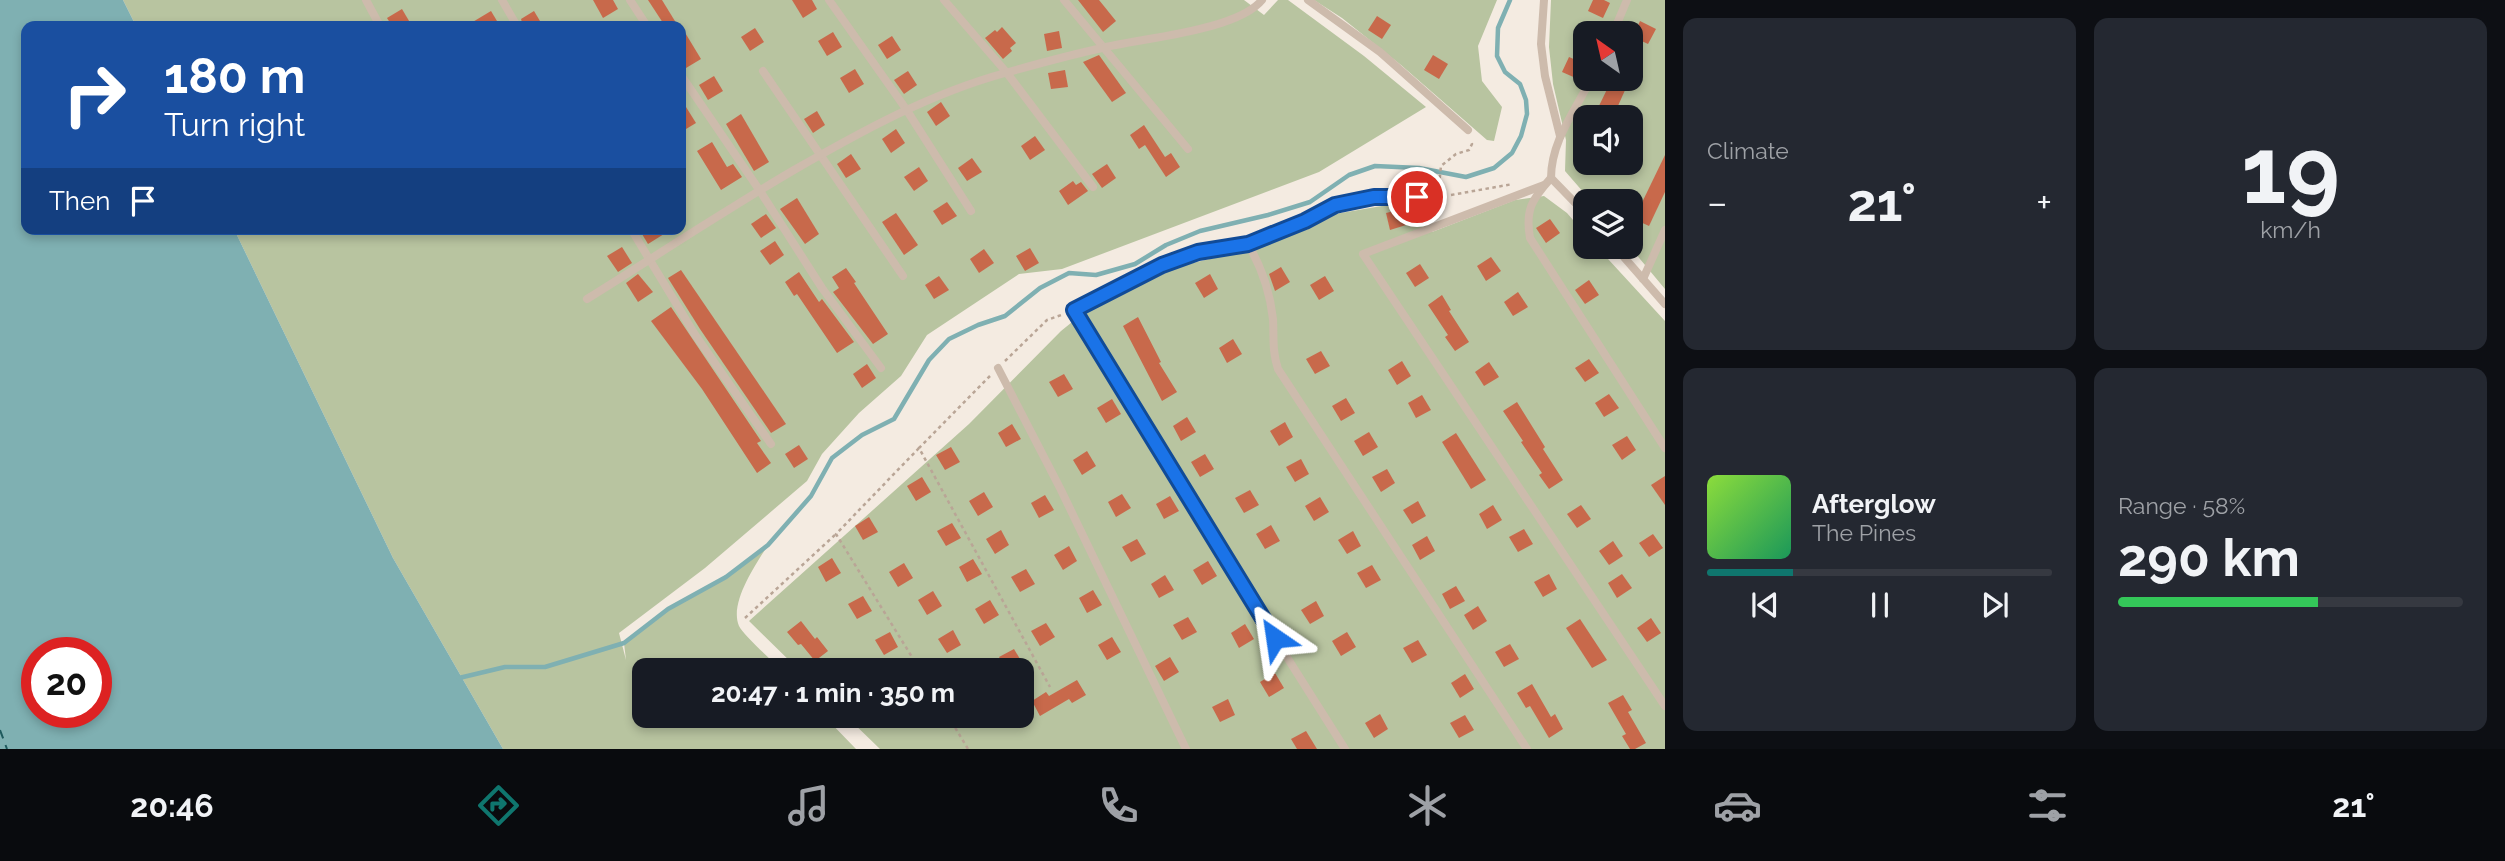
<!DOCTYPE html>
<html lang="en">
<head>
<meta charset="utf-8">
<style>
  :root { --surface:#171b24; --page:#242831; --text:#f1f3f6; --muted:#9ea1a6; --line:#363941; --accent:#0f766e }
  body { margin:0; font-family:Raleway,sans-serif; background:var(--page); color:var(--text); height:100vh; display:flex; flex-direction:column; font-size:26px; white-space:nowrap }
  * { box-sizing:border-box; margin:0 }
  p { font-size:23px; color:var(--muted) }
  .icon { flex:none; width:38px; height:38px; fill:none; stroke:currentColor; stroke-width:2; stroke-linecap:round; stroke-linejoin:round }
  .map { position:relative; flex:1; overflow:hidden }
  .panel { display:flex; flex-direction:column; gap:18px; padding:18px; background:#0d0f14; width:840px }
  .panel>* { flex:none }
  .hud { position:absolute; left:21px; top:21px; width:665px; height:214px; border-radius:14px; box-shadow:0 4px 10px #0003; background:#1a4fa0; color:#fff; overflow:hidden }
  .needle { width:46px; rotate:326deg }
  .controls { position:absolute; left:1573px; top:21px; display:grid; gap:14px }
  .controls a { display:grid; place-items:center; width:70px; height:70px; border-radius:14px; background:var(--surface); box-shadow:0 4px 10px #0003; font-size:35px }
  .speed { position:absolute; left:21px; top:637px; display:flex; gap:14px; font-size:35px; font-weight:700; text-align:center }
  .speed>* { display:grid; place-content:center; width:91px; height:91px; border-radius:50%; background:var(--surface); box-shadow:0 4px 10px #0003; line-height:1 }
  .speed .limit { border:10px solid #d22; background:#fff; color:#111 }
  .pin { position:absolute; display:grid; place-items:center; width:60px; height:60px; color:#fff; margin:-30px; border:4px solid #fff; border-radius:50%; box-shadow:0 2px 7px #0007 }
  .me { position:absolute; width:77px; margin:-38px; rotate:328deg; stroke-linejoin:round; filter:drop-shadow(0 0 5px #0008) }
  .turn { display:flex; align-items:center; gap:24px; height:147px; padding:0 28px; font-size:32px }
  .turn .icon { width:91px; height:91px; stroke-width:2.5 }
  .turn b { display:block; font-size:49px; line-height:60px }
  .then { display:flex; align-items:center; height:66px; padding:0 28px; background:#0003; gap:14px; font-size:26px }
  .big { font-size:52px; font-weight:700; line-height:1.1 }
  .panel .tile { flex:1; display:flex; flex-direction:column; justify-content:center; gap:10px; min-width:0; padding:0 24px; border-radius:14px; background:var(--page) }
  .panel .dial { align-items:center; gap:0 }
  .dial b { font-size:91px; line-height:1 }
  .song { display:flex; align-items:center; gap:21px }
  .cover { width:84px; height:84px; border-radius:10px; background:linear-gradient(135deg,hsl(90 70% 55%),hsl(150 70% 35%)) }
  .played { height:7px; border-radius:4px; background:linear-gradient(90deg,var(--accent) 25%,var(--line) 25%) }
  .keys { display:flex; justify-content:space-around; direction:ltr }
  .heat { display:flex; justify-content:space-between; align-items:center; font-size:38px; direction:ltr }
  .charge { height:10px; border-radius:5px; background:linear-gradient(90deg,#34c759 58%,var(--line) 0) }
  .panel .tiles { flex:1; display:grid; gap:18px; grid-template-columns:repeat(2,1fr) }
  .trip { position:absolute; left:632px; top:658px; width:402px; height:70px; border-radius:14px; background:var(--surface); box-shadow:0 4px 10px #0003; font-weight:700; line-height:70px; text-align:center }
  .tabs { display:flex; height:112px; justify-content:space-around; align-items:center; background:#090b0e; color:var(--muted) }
  .tabs .icon { width:49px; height:49px }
  .tabs .on { color:var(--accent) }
  .tabs b { font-size:32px; color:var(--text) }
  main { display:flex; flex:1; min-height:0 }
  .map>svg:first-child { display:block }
  .green { fill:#b8c4a0; fill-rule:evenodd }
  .water { fill:#7fb0b2; fill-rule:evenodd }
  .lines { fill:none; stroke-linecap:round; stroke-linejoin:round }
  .stream { stroke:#7fb0b2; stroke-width:4.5 }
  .ferry { stroke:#1f5a5e; stroke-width:2; stroke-dasharray:9 7; stroke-linecap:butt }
  .building { fill:#c8694b }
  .path { stroke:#b9a596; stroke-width:2.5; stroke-dasharray:3.5 3.5; stroke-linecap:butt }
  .lane { stroke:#cdbbac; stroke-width:8 }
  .route-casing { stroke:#114b97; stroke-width:18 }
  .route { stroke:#1a73e8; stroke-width:12 }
</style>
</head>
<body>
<main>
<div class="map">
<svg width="1665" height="749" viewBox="0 0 1665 749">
  <rect width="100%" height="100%" fill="#f4ebe1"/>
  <g class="green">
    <path d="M123 0H1244L1264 15 1278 0H1288L1364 56 1426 107 1319 172 1062 269 1019 274 927 335 901 376 859 413 822 454 807 481 705 568 619 633 626 660 624 643 668 609 726 577 768 545C756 564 729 603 739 626 743 635 773 661 781 670H644V716H824L856 749H503L393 558 234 229H681V26H136Z"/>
    <path d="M1314 0H1497L1478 46 1482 81 1502 107 1494 141 1487 140 1401 65 1342 18Z"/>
    <path d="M1551 0H1665V289L1630 247 1631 201H1591L1565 171 1566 140 1553 84 1549 47ZM1586 33H1631V79H1586ZM1586 117H1631V163H1586Z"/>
    <path d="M1544 196 1567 213 1585 234 1586 247H1597L1665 321V749H880L846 716H1022V670H799L749 621 969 424 1061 331 1087 310 1180 266 1239 252 1335 214 1411 201 1432 232 1515 200Z"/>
  </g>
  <path class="water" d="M0 0H123L136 26H26V229H234L393 558 503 749H0ZM37 653H96V712H37Z"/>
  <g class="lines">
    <path class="stream" d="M459 678 505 667H545L624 643 668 609 726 577 768 545 811 496 832 458 862 435 894 419 929 360 949 339 978 325 1005 316 1040 288 1069 273 1096 275 1135 264 1166 245 1200 231 1268 215 1310 202 1349 175 1375 166 1419 168 1466 177 1494 168 1512 153 1521 136 1527 114 1526 100 1520 84 1505 72 1497 56 1498 28 1510 0"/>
    <path class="ferry" d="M0 730 7 749"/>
  </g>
  <g class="building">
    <path d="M593 0H613L618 9 603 18Z"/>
    <path d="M648 0H662L678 26H665Z"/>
    <path d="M792 0H812L817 9 803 18Z"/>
    <path d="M1078 0H1099L1116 21 1103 32Z"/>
    <path d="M1593 0H1604L1610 3 1603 18 1588 11Z"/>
    <path d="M402 9 412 26H392L387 18Z"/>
    <path d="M491 11 500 26H466Z"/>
    <path d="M534 11 543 26H523L521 19Z"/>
    <path d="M1377 16 1391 25 1382 39 1368 30Z"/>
    <path d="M1640 21 1656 29 1648 44 1633 37Z"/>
    <path d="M681 26 701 59 686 68 681 59Z"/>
    <path d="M1002 27 1016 43 1010 48 1012 51 1003 59 985 38 995 30 997 32Z"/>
    <path d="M755 28 764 42 750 51 741 37Z"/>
    <path d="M1059 31 1062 48 1047 51 1044 34Z"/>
    <path d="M833 32 842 47 827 56 818 41Z"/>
    <path d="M892 36 901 50 887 59 878 45Z"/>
    <path d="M1099 55 1126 93 1112 102 1083 62Z"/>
    <path d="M1433 55 1448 64 1439 79 1424 70Z"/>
    <path d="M1569 57 1585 64 1578 79 1562 72Z"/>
    <path d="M855 69 864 84 849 93 840 78Z"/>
    <path d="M1065 70 1068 87 1051 89 1048 73Z"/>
    <path d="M908 71 917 85 904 94 894 80Z"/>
    <path d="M714 76 723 91 708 100 699 85Z"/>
    <path d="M1612 79H1630L1613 117 1597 110Z"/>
    <path d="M681 99 696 123 681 132Z"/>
    <path d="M941 102 950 116 936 126 927 112Z"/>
    <path d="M817 111 825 125 813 133 804 119Z"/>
    <path d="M741 114 769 162 754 171 726 124Z"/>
    <path d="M1144 125 1165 157 1171 153 1180 167 1166 177 1145 145 1139 149 1130 135Z"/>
    <path d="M896 129 905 143 891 153 882 139Z"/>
    <path d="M1035 136 1045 150 1030 160 1021 146Z"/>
    <path d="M712 142 727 167 733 164 742 177 721 190 697 151Z"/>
    <path d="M851 154 861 169 846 178 837 164Z"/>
    <path d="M1665 155V192L1649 226 1634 219Z"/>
    <path d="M972 158 982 172 967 181 958 168Z"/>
    <path d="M1107 164 1116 178 1102 188 1092 174Z"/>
    <path d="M919 167 928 181 914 191 904 177Z"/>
    <path d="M1073 181 1076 185 1081 182 1088 191 1068 205 1059 191Z"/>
    <path d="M797 198 819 234 805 244 780 209Z"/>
    <path d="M947 202 957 216 942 225 933 211Z"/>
    <path d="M1402 209 1406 225 1390 230 1386 213Z"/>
    <path d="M896 213 918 245 904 255 882 222Z"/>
    <path d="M766 214 776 228 761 238 751 224Z"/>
    <path d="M1550 219 1560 233 1546 243 1536 228Z"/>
    <path d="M639 229H672L648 244Z"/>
    <path d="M775 241 784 255 770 265 760 251Z"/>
    <path d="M622 247 632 263 618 272 607 256Z"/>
    <path d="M1030 248 1039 263 1025 271 1016 256Z"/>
    <path d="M984 249 994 263 979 273 970 259Z"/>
    <path d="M1491 257 1501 271 1486 281 1477 266Z"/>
    <path d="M1420 264 1429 278 1415 287 1406 273Z"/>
    <path d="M1281 267 1290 282 1275 291 1269 274Z"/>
    <path d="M846 268 856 282 854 283 888 334 873 344 833 292 839 288 832 277Z"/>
    <path d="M681 270 786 424 771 433 700 329 668 278Z"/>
    <path d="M799 272 819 302 822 299 854 342 837 353 797 294 794 296 785 282Z"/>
    <path d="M638 274 653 292 638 302 626 283Z"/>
    <path d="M1210 274 1218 289 1204 298 1195 283Z"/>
    <path d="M939 276 949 290 934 299 925 285Z"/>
    <path d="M1325 276 1334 291 1319 300 1310 285Z"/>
    <path d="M1589 280 1599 295 1585 304 1575 290Z"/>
    <path d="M1518 292 1528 307 1513 316 1504 302Z"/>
    <path d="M1442 295 1451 310 1449 311 1469 342 1455 351 1445 337 1448 335 1428 305Z"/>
    <path d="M671 307 761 441 757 443 771 463 757 473 702 389 651 321Z"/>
    <path d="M1138 317 1161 362 1159 363 1177 392 1162 401 1123 326Z"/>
    <path d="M1233 339 1242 354 1227 363 1219 348Z"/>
    <path d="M1321 351 1330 366 1315 374 1306 359Z"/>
    <path d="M1589 359 1599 373 1585 382 1575 368Z"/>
    <path d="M1402 361 1411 376 1397 385 1388 370Z"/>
    <path d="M1489 362 1499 377 1484 386 1475 372Z"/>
    <path d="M867 364 876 378 862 388 853 374Z"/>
    <path d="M1064 374 1073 389 1058 397 1049 382Z"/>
    <path d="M1609 394 1619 408 1604 417 1595 403Z"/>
    <path d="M1422 395 1431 410 1416 418 1408 403Z"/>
    <path d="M1346 398 1355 413 1341 421 1332 406Z"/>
    <path d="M1112 399 1121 414 1106 423 1097 408Z"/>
    <path d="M1517 402 1545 447 1543 449 1563 480 1549 489 1539 475 1542 473 1521 442 1523 441 1503 411Z"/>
    <path d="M1187 417 1196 432 1181 441 1173 426Z"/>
    <path d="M1285 422 1293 437 1279 446 1270 431Z"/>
    <path d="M1012 424 1021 439 1006 447 998 433Z"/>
    <path d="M1369 432 1378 447 1363 456 1354 441Z"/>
    <path d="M1456 433 1486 480 1471 489 1442 442Z"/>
    <path d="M1627 436 1636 450 1622 460 1612 445Z"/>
    <path d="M799 445 808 459 794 468 785 454Z"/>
    <path d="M951 447 960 462 945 470 936 455Z"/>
    <path d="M1087 451 1096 466 1082 475 1073 460Z"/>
    <path d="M1205 454 1214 469 1200 477 1191 462Z"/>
    <path d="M1301 459 1309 474 1295 482 1286 467Z"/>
    <path d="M1387 469 1395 483 1381 492 1372 477Z"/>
    <path d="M1665 476V505L1651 485Z"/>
    <path d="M922 477 931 492 916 501 907 486Z"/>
    <path d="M1250 490 1259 505 1244 513 1235 498Z"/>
    <path d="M984 492 993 507 978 516 969 501Z"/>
    <path d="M1122 494 1131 508 1116 517 1108 502Z"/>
    <path d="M1045 495 1054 510 1039 518 1031 503Z"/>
    <path d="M1170 496 1179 511 1164 519 1156 504Z"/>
    <path d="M1320 497 1329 512 1314 521 1305 506Z"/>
    <path d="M1418 501 1426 516 1412 524 1403 510Z"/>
    <path d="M1493 505 1502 520 1487 529 1479 514Z"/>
    <path d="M1581 505 1591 519 1577 528 1567 514Z"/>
    <path d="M869 517 878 532 863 540 855 526Z"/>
    <path d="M952 523 961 538 946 546 937 531Z"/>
    <path d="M1271 525 1280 541 1265 549 1256 534Z"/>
    <path d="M1524 529 1533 544 1518 552 1509 537Z"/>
    <path d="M1001 530 1009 545 995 554 986 539Z"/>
    <path d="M1353 531 1361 546 1347 554 1338 540Z"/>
    <path d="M1653 534 1663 548 1649 557 1639 543Z"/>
    <path d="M1427 536 1435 551 1420 560 1412 545Z"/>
    <path d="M1137 539 1146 554 1131 562 1122 547Z"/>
    <path d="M1613 541 1623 556 1609 565 1599 551Z"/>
    <path d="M1069 546 1077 561 1063 570 1054 555Z"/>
    <path d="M832 558 841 573 826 582 818 567Z"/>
    <path d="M973 559 982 574 967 582 959 567Z"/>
    <path d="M1208 561 1217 576 1202 585 1193 570Z"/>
    <path d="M904 563 913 578 898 587 889 572Z"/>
    <path d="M1372 565 1381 580 1366 588 1357 573Z"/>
    <path d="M1026 569 1035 584 1020 592 1011 577Z"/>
    <path d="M1549 574 1557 589 1543 597 1534 582Z"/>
    <path d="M1622 574 1632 588 1617 598 1608 583Z"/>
    <path d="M1165 575 1174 590 1159 598 1151 584Z"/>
    <path d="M1456 586 1465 601 1450 609 1442 594Z"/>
    <path d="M1093 590 1102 605 1087 613 1079 598Z"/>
    <path d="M933 591 942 606 927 615 918 600Z"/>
    <path d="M863 596 872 611 857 619 848 604Z"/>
    <path d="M990 600 999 615 984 624 975 609Z"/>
    <path d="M1316 601 1324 616 1310 624 1301 610Z"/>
    <path d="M1478 606 1487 621 1473 630 1464 615Z"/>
    <path d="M1188 617 1197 632 1182 640 1173 625Z"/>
    <path d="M1651 618 1661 633 1647 642 1637 628Z"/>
    <path d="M1580 619 1607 660 1592 668 1566 628Z"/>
    <path d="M801 621 815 639 817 637 828 651 815 661 801 644 798 645 787 632Z"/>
    <path d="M1046 623 1055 637 1040 646 1031 631Z"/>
    <path d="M1245 624 1254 639 1239 648 1231 633Z"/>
    <path d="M953 630 961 645 947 653 938 639Z"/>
    <path d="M890 632 898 647 884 655 875 640Z"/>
    <path d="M1347 632 1356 647 1341 656 1332 641Z"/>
    <path d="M1112 637 1121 652 1107 660 1098 645Z"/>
    <path d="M1418 640 1427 655 1412 663 1403 648Z"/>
    <path d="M1510 644 1519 659 1504 667 1495 652Z"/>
    <path d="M1014 649 1023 664 1011 670H1007L999 657Z"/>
    <path d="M1170 657 1179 672 1164 681 1155 666Z"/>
    <path d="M1275 673 1284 688 1269 697 1260 682Z"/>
    <path d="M1465 674 1474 689 1460 698 1451 683Z"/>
    <path d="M1077 680 1086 695 1072 703 1069 699 1040 716 1032 701 1046 692 1049 696Z"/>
    <path d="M1532 684 1551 717 1555 714 1563 729 1549 738 1530 706 1526 708 1517 693Z"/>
    <path d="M1623 695 1632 710 1628 712 1646 743 1635 749H1630L1622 736 1626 734 1608 703Z"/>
    <path d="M1228 699 1235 715 1220 722 1212 707Z"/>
    <path d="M1380 714 1388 729 1374 738 1365 723Z"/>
    <path d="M1465 715 1474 730 1459 738 1450 723Z"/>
    <path d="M1306 731 1317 749H1297L1291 739Z"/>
  </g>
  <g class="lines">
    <g class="path">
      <path d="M1439 185 1441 166 1456 154 1469 150 1472 144 1471 140"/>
      <path d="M1451 195 1513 184"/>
      <path d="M1005 361 1047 320 1064 314"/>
      <path d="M990 376 919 448 1050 687"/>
      <path d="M919 448 836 534 920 670"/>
      <path d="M745 618 836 534"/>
      <path d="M948 716 968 749"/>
    </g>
    <g class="lane">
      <path d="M366 0 380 26"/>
      <path d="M502 0 517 26"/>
      <path d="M630 0 647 26"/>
      <path d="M829 0 906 109 971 211"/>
      <path d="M944 0 1007 73 1093 187"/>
      <path d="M1064 0 1188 149"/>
      <path d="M1308 0 1380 52 1468 130"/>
      <path d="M1544 0 1541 44 1545 76 1560 136"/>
      <path d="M1613 33 1627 0"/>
      <path d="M763 71 903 276"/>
      <path d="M681 75 760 191 822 288 881 368"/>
      <path d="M1591 79C1575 111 1551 141 1551 178 1532 199 1525 210 1530 238L1665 448"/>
      <path d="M1551 178 1586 214"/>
      <path d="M1544 185 1363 254 1665 706"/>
      <path d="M631 229 694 333 771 444"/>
      <path d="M1248 244C1262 268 1270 292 1273 319 1274 337 1272 351 1278 369L1527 749"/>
      <path d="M1615 247 1665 304"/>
      <path d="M1643 279 1665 230"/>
      <path d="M587 299C656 256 724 211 794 170 862 131 929 94 1005 73 1037 64 1070 55 1102 48 1141 38 1237 31 1262 0"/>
      <path d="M998 368 1061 490 1186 749"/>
      <path d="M1345 749 1247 594 1074 311 1162 265 1198 252 1248 244 1305 221 1335 205 1374 197H1439"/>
    </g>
  </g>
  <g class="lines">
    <defs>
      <path id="route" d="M1275 638 1074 310 1162 265 1198 252 1248 244 1305 221 1335 205 1374 197H1417"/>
    </defs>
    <use href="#route" class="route-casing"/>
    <use href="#route" class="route"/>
  </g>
</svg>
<div class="controls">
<a><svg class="needle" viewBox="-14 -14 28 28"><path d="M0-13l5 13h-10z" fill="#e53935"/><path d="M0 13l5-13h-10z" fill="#9ea1a6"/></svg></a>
<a><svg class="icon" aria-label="sound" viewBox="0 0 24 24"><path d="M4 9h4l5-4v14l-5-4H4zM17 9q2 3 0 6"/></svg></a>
<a><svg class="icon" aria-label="layers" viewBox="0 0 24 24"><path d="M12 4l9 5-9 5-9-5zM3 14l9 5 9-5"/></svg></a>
</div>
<div class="speed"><div class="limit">20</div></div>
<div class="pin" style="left:1417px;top:197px;background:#d93025"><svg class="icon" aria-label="arrive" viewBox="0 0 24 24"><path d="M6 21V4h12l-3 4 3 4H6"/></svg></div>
<svg class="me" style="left:1275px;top:638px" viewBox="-20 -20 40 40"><path d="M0-17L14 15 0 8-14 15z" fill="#1a73e8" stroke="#fff" stroke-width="4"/></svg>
<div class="trip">20:47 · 1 min · 350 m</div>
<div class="hud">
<div class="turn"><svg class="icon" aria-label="right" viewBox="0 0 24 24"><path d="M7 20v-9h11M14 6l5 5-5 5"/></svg><div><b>180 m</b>Turn right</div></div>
<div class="then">Then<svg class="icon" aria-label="arrive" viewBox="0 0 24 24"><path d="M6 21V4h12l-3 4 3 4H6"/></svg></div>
</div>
</div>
<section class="panel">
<div class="tiles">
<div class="tile"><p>Climate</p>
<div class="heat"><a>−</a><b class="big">21°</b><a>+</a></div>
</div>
<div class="tile dial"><b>19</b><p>km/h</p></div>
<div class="tile">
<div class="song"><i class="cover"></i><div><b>Afterglow</b><p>The Pines</p></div></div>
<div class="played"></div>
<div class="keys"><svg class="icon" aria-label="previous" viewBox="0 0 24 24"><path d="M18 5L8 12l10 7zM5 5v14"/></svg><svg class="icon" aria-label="pause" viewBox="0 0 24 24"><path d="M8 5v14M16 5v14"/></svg><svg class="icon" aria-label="next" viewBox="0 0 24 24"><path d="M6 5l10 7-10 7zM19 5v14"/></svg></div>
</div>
<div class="tile"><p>Range · 58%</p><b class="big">290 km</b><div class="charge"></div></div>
</div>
</section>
</main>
<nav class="tabs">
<b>20:46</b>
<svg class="icon on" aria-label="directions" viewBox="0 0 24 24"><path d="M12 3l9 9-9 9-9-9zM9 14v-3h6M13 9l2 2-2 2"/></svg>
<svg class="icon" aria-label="music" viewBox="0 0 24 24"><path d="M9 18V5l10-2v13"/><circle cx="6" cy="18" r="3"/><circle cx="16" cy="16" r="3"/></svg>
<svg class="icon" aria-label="phone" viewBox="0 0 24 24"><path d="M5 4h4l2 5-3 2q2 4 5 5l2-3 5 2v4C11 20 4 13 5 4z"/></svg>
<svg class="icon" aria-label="climate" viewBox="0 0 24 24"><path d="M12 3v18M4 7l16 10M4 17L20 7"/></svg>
<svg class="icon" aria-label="car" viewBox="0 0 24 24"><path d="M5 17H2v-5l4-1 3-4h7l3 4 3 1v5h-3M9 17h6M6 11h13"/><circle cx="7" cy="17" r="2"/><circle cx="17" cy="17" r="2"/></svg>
<svg class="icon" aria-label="filters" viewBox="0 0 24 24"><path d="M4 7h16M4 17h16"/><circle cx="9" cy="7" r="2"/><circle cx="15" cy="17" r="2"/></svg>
<b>21°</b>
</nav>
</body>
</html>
